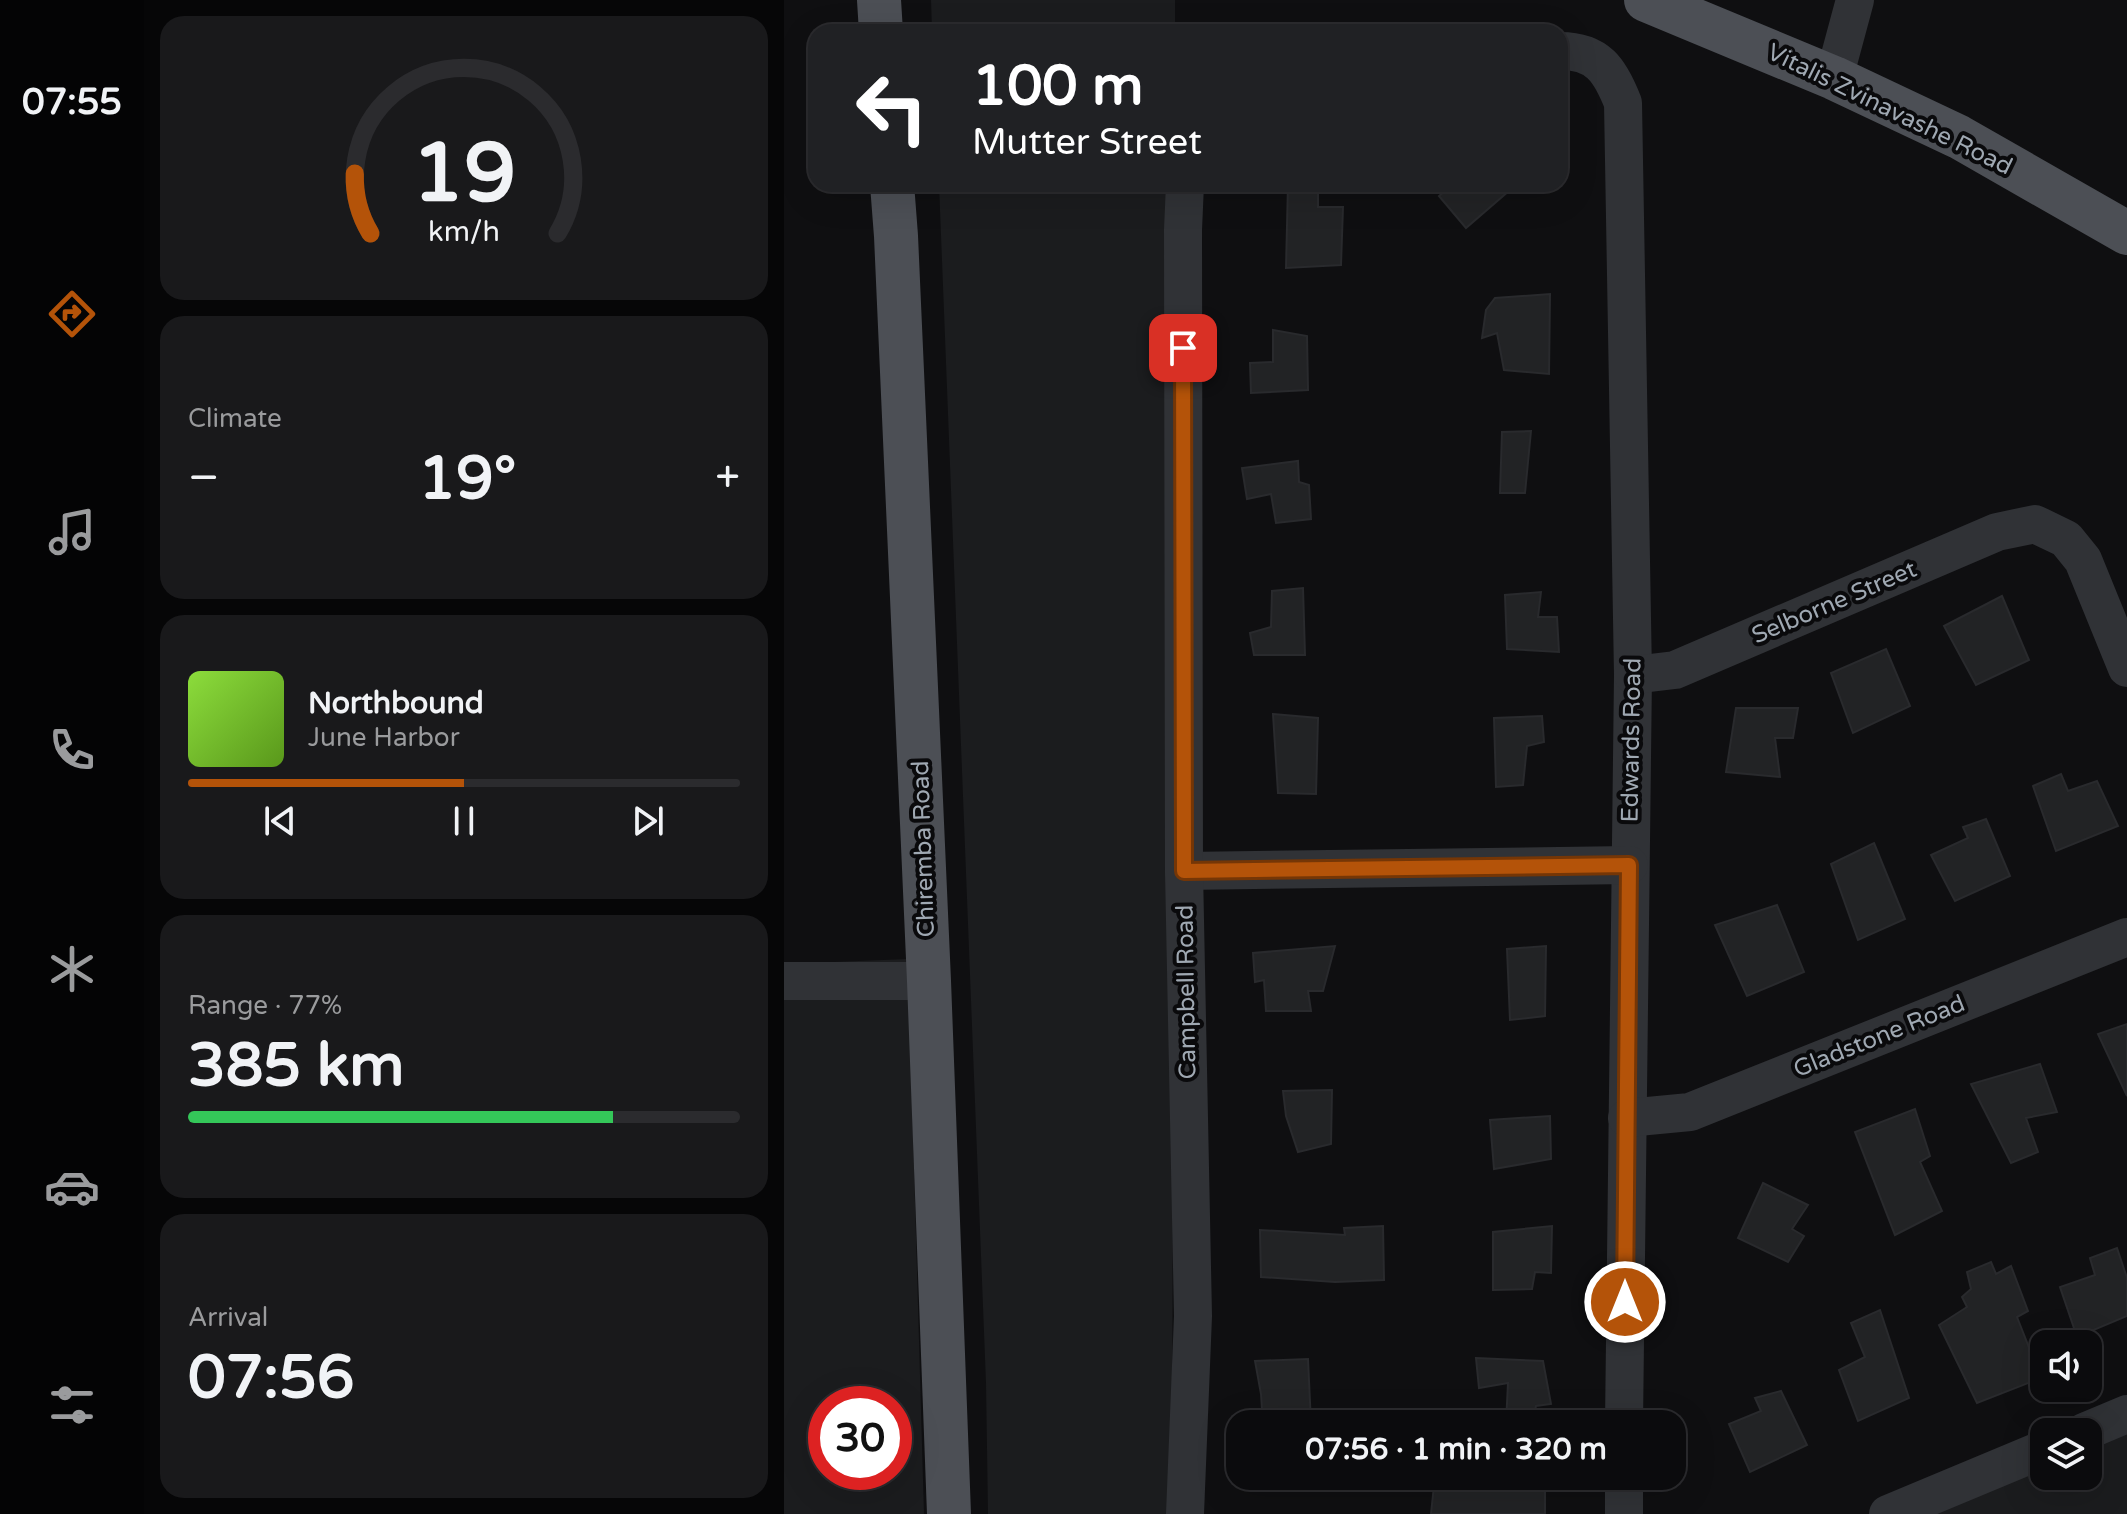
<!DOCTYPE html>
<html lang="en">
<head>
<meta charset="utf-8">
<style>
  :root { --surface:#0b0b0d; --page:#19191b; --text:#f1f3f6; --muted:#9a9b9d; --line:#2b2b2e; --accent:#b45309 }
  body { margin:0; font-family:"Varela Round",sans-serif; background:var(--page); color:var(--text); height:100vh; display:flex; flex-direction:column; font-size:30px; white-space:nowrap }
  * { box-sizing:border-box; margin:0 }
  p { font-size:26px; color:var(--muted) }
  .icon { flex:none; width:44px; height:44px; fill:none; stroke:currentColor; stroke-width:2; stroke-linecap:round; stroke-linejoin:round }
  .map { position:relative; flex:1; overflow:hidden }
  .sheet { display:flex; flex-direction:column; gap:16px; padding:16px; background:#060607; width:640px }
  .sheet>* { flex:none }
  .hud { position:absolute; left:24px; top:24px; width:760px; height:168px; border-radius:24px; box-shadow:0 8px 32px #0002,0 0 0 2px var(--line); background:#202124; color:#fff; overflow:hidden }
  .tools { position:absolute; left:1246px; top:1330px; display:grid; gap:16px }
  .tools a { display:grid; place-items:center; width:72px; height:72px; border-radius:16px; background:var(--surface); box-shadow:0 8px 32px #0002,0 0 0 2px var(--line); font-size:40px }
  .speed { position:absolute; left:24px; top:1386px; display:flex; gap:16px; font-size:40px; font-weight:700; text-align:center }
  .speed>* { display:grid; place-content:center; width:104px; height:104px; border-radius:50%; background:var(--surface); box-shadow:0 8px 32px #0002,0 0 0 2px var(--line); line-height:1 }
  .speed .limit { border:12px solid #d22; background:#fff; color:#111 }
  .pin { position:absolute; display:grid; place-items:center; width:68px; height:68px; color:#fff; margin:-34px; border-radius:16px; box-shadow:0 4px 12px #0006 }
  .me { position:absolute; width:88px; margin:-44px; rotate:0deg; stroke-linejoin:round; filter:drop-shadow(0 0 6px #0008) }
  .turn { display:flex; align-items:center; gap:28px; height:168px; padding:0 32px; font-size:36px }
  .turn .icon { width:104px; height:104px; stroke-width:2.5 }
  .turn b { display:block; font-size:56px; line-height:68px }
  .big { font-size:60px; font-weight:800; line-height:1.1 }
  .sheet .card { flex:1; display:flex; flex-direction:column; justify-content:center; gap:12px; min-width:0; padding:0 28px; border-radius:24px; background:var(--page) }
  .sheet .dial { align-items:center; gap:0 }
  .dial svg { height:208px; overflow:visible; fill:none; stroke:var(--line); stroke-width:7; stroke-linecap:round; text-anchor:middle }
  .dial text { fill:var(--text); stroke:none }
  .song { display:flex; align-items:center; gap:24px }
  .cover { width:96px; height:96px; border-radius:12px; background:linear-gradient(135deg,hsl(90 70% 55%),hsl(90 70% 35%)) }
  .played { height:8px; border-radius:4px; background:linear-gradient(90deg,var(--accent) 50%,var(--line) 50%) }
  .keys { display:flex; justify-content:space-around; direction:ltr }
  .heat { display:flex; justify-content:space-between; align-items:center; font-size:44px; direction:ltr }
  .charge { height:12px; border-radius:6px; background:linear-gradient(90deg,#34c759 77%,var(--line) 0) }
  .trip { position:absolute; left:442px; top:1410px; width:460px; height:80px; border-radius:24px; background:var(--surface); box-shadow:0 8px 32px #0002,0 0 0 2px var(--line); font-weight:800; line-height:80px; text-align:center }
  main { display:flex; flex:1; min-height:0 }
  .dock { display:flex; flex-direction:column; width:144px; justify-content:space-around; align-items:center; background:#040405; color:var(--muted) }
  .dock .icon { width:56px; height:56px }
  .dock .current { color:var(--accent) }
  .dock b { font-size:36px; color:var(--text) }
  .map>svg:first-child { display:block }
  .built { fill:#1b1c1e; fill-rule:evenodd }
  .building { fill:#222325; stroke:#292a2d; stroke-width:2 }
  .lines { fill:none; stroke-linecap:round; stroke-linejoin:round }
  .minor { stroke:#303236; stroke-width:38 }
  .major { stroke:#4c4f55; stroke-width:44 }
  .route-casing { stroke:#753606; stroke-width:20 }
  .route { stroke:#b45309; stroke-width:14 }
  .labels { text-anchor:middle; stroke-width:8; stroke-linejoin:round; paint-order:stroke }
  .street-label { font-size:24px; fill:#9fa8b2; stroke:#0a0a0c }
</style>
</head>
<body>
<main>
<nav class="dock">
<b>07:55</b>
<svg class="icon current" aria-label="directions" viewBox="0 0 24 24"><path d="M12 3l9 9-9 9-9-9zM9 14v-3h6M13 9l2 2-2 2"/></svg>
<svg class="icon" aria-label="music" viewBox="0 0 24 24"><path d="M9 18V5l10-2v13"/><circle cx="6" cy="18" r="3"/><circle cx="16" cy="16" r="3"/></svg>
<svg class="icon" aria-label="phone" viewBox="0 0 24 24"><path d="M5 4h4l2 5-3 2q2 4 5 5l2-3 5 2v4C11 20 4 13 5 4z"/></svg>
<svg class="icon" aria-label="climate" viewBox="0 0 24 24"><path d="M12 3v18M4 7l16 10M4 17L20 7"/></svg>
<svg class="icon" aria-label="car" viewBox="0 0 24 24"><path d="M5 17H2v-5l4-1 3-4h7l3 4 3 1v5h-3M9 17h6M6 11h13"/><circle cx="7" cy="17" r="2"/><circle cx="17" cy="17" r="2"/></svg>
<svg class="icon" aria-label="filters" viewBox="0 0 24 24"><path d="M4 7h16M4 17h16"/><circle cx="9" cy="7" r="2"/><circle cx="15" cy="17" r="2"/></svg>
</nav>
<section class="sheet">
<div class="card dial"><svg viewBox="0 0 100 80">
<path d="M14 69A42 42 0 1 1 86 69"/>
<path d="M14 69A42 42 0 0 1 8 46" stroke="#b45309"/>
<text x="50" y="56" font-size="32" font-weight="700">19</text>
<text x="50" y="72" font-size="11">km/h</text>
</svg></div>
<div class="card"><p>Climate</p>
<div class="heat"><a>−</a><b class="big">19°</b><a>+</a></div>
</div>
<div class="card">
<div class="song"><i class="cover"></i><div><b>Northbound</b><p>June Harbor</p></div></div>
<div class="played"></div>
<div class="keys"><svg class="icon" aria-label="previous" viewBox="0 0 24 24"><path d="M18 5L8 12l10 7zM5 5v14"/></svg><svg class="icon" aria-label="pause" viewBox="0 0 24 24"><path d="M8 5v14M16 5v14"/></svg><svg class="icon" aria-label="next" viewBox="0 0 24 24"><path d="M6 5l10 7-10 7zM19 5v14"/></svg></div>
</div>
<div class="card"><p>Range · 77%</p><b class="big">385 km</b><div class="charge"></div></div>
<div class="card"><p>Arrival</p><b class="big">07:56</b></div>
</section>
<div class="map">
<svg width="1343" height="1514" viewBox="0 0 1343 1514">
  <rect width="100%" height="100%" fill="#0f0f11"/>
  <g class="built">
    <path d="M147 0H391V32H148Z"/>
    <path d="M155 184H391L388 1514H204L202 1383Z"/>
    <path d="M124 959 140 1514H0V964ZM42 1404H110V1472H42Z"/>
    <path d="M1343 1433V1514H1134L1260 1465V1476H1304V1448Z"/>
  </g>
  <g class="building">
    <path d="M504 184H534V207H559L557 265 502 268Z"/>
    <path d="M669 184H733L682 228 655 196Z"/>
    <path d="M766 294 765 374 720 370 713 333 698 338 702 310 711 298Z"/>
    <path d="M489 330 523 336 524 390 467 393 466 363 489 362Z"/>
    <path d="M747 431 741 493H716L718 432Z"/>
    <path d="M514 461 515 482 525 485 527 519 492 523 487 494 463 499 458 468Z"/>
    <path d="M519 588 521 655H470L466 633 487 627 488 591Z"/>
    <path d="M757 592 754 617H773L775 652 723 649 721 595Z"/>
    <path d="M1218 596 1245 660 1192 685 1160 626Z"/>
    <path d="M1102 649 1126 706 1069 733 1047 673Z"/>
    <path d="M952 708H1014L1009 738H991L996 777 942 772Z"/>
    <path d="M489 714 534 718 532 794 494 793Z"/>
    <path d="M758 716 760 742 743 746 739 785 712 787 710 718Z"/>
    <path d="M1277 774 1284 791 1313 781 1334 826 1272 851 1249 786Z"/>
    <path d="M1202 819 1226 876 1171 901 1147 855 1184 838 1179 827Z"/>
    <path d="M1090 843 1121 919 1074 940 1047 864Z"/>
    <path d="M993 905 1020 972 963 996 931 925Z"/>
    <path d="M551 946 539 991H524L527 1011H482L480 980 471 982 469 953Z"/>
    <path d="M762 946 761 1016 726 1020 723 949Z"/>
    <path d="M1343 1024V1096L1314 1034Z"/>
    <path d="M1256 1064 1273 1112 1242 1118 1254 1152 1227 1163 1187 1084Z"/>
    <path d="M548 1090 547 1144 514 1152 502 1116 499 1091Z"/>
    <path d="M1131 1109 1146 1156 1136 1162 1158 1211 1111 1235 1071 1132Z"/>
    <path d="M766 1116 767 1159 710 1169 706 1120Z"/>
    <path d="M979 1183 1024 1205 1008 1229 1020 1236 1004 1262 954 1238Z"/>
    <path d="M599 1226 600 1280 551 1282 477 1277 476 1230 561 1235 560 1228Z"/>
    <path d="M768 1226 767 1273 751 1272 748 1289 709 1290V1232Z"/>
    <path d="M1333 1248 1343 1278V1316L1293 1337 1276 1287 1311 1275 1306 1258Z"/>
    <path d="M1207 1262 1212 1274 1227 1266 1244 1311 1233 1317 1257 1378 1193 1403 1155 1325 1183 1307 1178 1297 1187 1289 1183 1272Z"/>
    <path d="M1096 1310 1125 1398 1074 1421 1055 1370 1081 1357 1067 1323Z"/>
    <path d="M692 1358 759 1361 767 1404 752 1406 748 1424H722L724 1383 695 1388Z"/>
    <path d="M524 1359 527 1424H479L477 1394 471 1361Z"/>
    <path d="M997 1391 1023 1445 966 1472 945 1424 977 1411 971 1398Z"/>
    <path d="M651 1476H740L739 1486 761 1485V1514H647Z"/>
  </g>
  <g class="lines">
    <g class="minor">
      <path d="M776 51C814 51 826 70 839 103L849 675 840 1424"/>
      <path d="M1050 78 1071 0"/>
      <path d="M849 675 891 670 1213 532 1251 524 1282 539 1299 560 1343 668"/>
      <path d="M400 871 845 865"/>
      <path d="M0 981H145"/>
      <path d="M843 1118 906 1112 1343 937"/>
      <path d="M1300 1432 1343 1414"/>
      <path d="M401 1514 409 1316 400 871 399 230 401 184"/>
      <path d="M840 1514V1476"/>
      <path d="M1104 1514 1260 1449"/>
    </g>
    <g class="major">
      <path d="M95 0 97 32"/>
      <path d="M862 0 1050 78 1175 137 1343 233"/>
      <path d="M108 184 112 236 145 981 165 1514"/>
    </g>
  </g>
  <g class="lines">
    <defs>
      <path id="route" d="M399 348 400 871 845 865 841 1302"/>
    </defs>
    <use href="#route" class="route-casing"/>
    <use href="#route" class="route"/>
  </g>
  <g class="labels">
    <g class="street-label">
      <text transform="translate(1106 109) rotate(26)" y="8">Vitalis Zvinavashe Road</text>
      <text transform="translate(1050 602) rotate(-23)" y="8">Selborne Street</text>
      <text transform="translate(847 740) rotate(-89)" y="8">Edwards Road</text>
      <text transform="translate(139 849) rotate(-92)" y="8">Chiremba Road</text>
      <text transform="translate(402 992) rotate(-91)" y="8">Campbell Road</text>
      <text transform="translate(1095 1036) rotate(-22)" y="8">Gladstone Road</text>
    </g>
  </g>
</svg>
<div class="tools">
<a><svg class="icon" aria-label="sound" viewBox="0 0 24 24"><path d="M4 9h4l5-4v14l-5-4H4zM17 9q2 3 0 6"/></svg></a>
<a><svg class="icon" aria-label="layers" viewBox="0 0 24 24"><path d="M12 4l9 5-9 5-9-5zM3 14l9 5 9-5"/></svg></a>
</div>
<div class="speed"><div class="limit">30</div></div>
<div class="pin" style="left:399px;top:348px;background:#d93025"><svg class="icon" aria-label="arrive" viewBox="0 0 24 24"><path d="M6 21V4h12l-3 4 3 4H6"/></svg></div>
<svg class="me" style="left:841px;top:1302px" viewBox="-20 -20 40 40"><circle r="17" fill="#b45309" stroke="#fff" stroke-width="3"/><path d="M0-11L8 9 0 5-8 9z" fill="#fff"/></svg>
<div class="trip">07:56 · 1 min · 320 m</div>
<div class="hud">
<div class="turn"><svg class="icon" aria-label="left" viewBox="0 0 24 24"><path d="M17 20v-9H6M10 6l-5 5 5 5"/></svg><div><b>100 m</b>Mutter Street</div></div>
</div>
</div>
</main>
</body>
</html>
